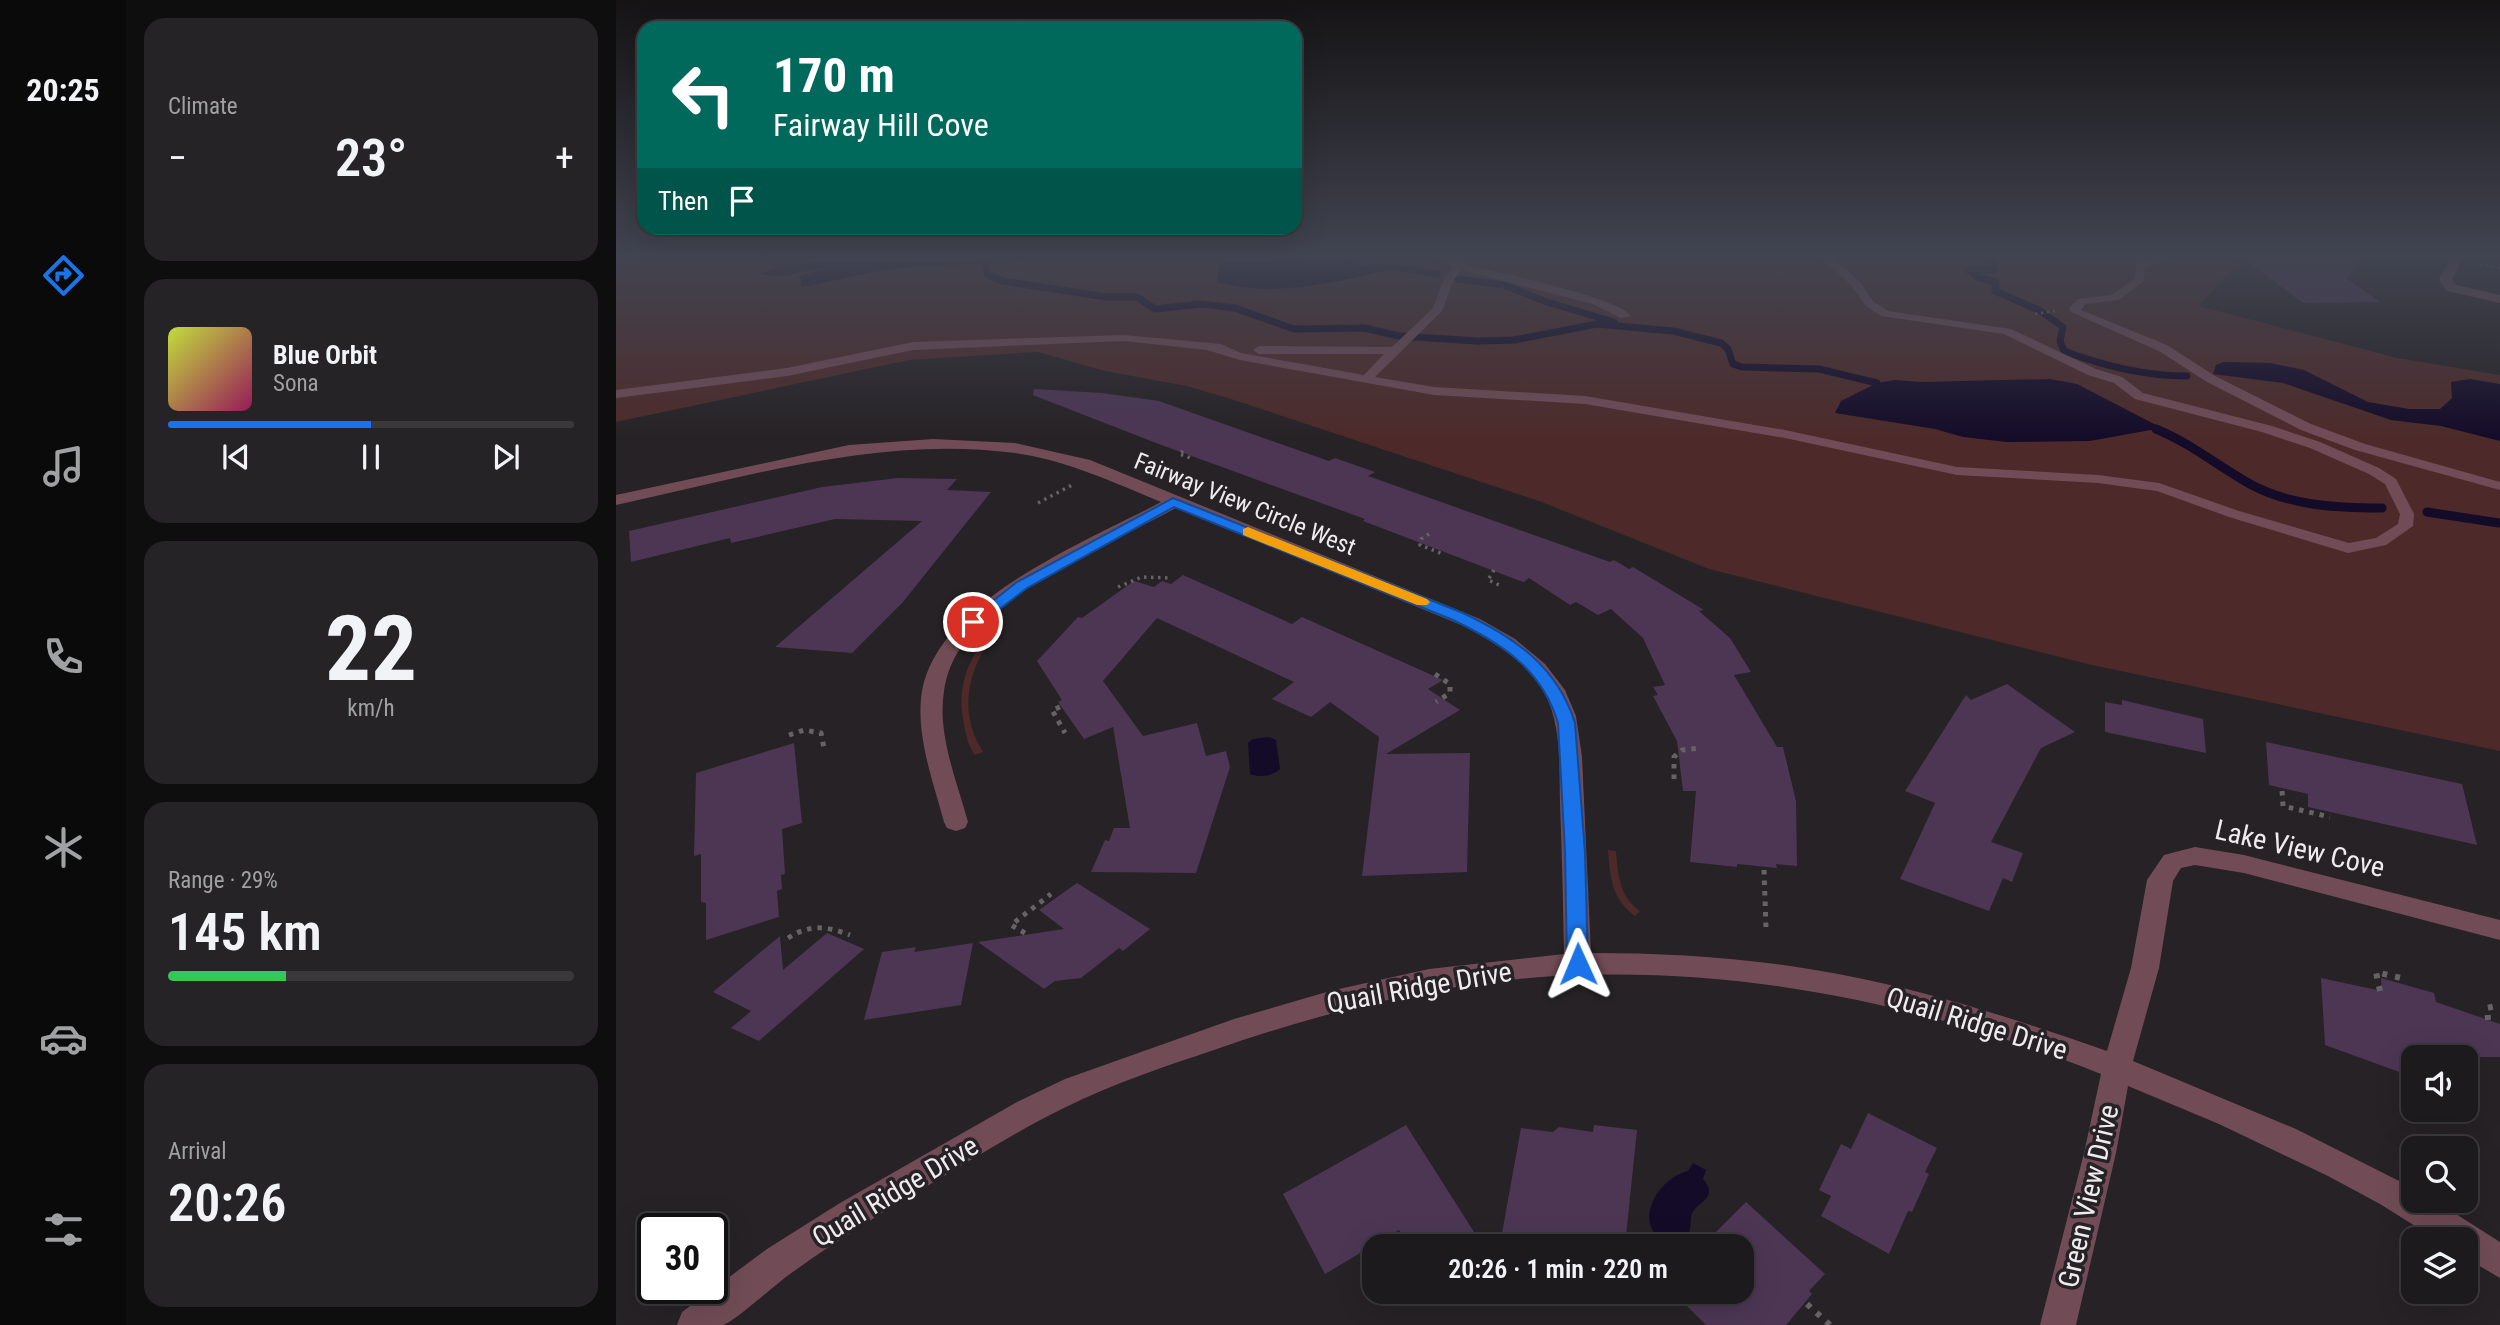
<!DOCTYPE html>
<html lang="en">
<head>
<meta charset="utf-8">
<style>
  :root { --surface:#1c1a1c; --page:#252325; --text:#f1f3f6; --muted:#a0a1a3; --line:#3a383b; --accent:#1a73e8 }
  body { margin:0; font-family:"Roboto Condensed",sans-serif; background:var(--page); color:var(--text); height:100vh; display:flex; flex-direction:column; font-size:26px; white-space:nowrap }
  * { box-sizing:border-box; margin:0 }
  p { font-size:23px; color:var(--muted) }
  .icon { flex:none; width:38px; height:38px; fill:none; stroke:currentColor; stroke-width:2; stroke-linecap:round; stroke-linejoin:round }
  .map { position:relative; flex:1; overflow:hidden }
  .details { display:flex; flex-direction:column; gap:18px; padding:18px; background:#0f0e0f; width:490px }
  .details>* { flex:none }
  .guide { position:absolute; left:21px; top:21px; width:665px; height:214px; border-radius:21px; box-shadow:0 7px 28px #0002,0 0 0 2px var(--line); background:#00695c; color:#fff; overflow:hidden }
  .controls { position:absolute; left:1785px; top:1045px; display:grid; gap:14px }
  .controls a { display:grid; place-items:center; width:77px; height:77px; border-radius:14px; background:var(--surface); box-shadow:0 7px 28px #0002,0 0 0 2px var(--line); font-size:35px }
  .speed { position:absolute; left:21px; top:1213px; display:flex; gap:14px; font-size:35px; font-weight:700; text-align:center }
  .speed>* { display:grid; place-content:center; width:91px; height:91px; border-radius:50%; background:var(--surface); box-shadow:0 7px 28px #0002,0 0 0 2px var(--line); line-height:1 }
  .speed .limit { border:4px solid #111; border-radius:10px; background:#fff; color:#111 }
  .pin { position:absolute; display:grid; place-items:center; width:60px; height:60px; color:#fff; margin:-30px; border:4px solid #fff; border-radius:50%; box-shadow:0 2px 7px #0007 }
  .me { position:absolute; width:77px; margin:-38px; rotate:359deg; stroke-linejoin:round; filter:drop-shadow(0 0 5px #0008) }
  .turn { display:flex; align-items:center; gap:24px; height:147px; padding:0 21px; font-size:32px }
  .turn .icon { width:91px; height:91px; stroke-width:2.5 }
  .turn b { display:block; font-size:49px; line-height:60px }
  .then { display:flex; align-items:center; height:66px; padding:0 21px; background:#0003; gap:14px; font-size:26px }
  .big { font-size:52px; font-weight:600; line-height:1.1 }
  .details .widget { flex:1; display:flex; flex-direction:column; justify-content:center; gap:10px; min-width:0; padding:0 24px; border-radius:21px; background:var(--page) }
  .details .dial { align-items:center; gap:0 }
  .dial b { font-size:91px; line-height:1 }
  .song { display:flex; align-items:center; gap:21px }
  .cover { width:84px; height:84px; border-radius:10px; background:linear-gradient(135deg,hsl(70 70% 55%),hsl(330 70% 35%)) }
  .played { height:7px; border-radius:4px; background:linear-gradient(90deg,var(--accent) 50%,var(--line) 50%) }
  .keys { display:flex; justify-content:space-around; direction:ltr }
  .heat { display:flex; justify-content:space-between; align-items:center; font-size:38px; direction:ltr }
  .charge { height:10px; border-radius:5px; background:linear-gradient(90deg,#34c759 29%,var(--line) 0) }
  .trip { position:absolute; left:746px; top:1234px; width:392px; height:70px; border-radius:21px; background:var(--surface); box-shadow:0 7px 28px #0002,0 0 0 2px var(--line); font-weight:600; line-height:70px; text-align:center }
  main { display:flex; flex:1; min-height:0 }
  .menu { display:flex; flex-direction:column; width:126px; justify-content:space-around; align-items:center; background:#0b0a0b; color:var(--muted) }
  .menu .icon { width:49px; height:49px }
  .menu .on { color:var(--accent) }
  .menu b { font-size:32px; color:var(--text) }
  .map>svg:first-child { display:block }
  .green { fill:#4d2a29 }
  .water { fill:#140b28 }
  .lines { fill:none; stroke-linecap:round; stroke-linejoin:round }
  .stream-far1 { stroke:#140b28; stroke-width:7 }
  .stream { stroke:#140b28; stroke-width:9 }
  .building { fill:#4c3654 }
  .path-far3 { stroke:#666365; stroke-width:2.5; stroke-dasharray:2.5 3.5; stroke-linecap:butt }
  .path-far2 { stroke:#666365; stroke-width:3.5; stroke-dasharray:2.5 4.5; stroke-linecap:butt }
  .path-far1 { stroke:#666365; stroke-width:5; stroke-dasharray:4.5 6; stroke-linecap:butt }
  .path { stroke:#666365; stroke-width:6; stroke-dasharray:5 8; stroke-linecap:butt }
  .lane { fill:#714c57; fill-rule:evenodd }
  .street { fill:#714c57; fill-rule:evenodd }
  .route { fill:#1a73e8; stroke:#114b97; stroke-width:2 }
  .slow { fill:#f59e0b }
  .labels { text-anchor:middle; stroke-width:7; stroke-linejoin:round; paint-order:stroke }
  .street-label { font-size:24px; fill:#efecee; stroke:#262225 }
  .near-street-label { font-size:28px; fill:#efecee; stroke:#262225 }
</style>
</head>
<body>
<main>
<nav class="menu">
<b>20:25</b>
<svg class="icon on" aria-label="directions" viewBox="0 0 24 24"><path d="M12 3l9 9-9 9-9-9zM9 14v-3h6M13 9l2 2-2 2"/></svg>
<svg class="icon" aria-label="music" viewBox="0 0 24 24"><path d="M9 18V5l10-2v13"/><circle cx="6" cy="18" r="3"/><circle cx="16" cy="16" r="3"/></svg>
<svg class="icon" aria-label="phone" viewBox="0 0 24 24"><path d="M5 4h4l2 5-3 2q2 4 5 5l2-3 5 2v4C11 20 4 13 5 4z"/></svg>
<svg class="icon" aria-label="climate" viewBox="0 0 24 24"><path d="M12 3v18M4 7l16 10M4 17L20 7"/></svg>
<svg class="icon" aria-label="car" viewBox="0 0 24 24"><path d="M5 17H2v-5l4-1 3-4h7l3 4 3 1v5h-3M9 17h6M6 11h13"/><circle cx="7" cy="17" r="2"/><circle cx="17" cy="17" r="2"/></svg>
<svg class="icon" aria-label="filters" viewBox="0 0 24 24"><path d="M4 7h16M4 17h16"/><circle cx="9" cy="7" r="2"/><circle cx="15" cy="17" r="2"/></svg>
</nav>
<section class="details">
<div class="widget"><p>Climate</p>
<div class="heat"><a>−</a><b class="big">23°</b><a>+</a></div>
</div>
<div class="widget">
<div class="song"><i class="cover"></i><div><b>Blue Orbit</b><p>Sona</p></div></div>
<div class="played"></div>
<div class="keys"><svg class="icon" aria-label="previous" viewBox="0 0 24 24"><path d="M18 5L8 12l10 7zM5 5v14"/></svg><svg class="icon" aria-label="pause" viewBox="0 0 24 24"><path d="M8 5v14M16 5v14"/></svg><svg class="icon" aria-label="next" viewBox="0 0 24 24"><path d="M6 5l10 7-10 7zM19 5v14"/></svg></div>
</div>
<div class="widget dial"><b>22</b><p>km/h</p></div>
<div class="widget"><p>Range · 29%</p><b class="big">145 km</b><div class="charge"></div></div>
<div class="widget"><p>Arrival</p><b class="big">20:26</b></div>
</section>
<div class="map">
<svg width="1884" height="1325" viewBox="0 0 1884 1325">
  <rect width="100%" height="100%" fill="#262225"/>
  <g class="green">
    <path d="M0 254H1631L1583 306 1781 358 1884 375V751L1476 665 1093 569 923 501 615 399 571 386 489 371 422 352 293 360 0 422Z"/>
    <path d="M383 623 388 624C354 659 339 708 367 752L359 755C352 746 350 735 348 724 339 683 355 652 383 623Z"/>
    <path d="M992 850 1000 851C1002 874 1003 897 1024 911L1019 916C996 899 994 878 992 850Z"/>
  </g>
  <g class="water">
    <path d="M264 254H428C386 267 346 263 304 266 265 269 229 278 192 286H185V279L181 277 212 268 161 276 144 274 159 268Z"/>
    <path d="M619 254H727L743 265 780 264 790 267C781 271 772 270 763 272 713 284 652 297 601 282L603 267Z"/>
    <path d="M1608 362 1654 363 1688 370 1752 402 1793 409H1824L1836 398 1835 382 1854 379 1884 384V441L1825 426 1775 420 1667 383 1597 374 1600 365Z"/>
    <path d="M1434 379 1461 384 1542 426 1540 429 1474 441 1391 442 1347 437 1319 429 1219 413 1225 401 1261 383 1279 380 1305 382Z"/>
    <path d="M653 737 660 740 664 769C656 776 644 778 634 774L632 743 637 739Z"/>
    <path d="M1077 1163 1090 1170 1087 1179C1105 1200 1078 1201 1075 1217 1074 1226 1075 1231 1070 1239L1052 1243C1014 1226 1041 1178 1072 1171Z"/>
  </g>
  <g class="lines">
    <g class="stream-far1">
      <path d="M1378 259V270H1352L1363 278 1380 282 1379 291 1423 310 1447 327 1444 341 1448 351C1488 366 1528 376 1571 376"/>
      <path d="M369 265 371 274 386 281 491 297H521L539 309 585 304 619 308 678 329 748 328 783 336 862 341 898 340 981 324 1057 331 1105 343 1112 349 1117 364 1126 367 1203 369 1261 383"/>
      <path d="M787 268 821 274"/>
      <path d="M842 279 888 285 931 302 998 322"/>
    </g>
    <g class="stream">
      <path d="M1540 429C1574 443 1602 466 1634 484 1674 506 1721 508 1766 508"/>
      <path d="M1811 512 1883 523"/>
    </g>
  </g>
  <g class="building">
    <path d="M1622 254H1747L1731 279 1764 302 1687 303Z"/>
    <path d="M418 389 486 393 543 401 713 461 719 458 759 472 752 476 994 562 998 560 1013 569 1017 567 1088 610 1083 611 1114 638 1135 672 1118 675 1161 747H1167L1180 801 1181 866 1160 864 1161 868 1121 864V867L1074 862 1080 791H1067L1061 741 1037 696 1042 695 1037 687 1049 685 1027 638 995 609 982 615 960 602 954 605 913 578 908 582 899 579 747 521 749 519 540 443 417 395Z"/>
    <path d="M282 478 341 479 331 490 375 492 287 602 236 653 159 647 306 521 219 519 115 543 114 538 15 562 13 531 206 487Z"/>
    <path d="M567 575 676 624 686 617 827 680 812 689 844 710 770 754 854 753 851 872 746 876 763 737 714 702 695 717 656 699 678 682 541 618 487 681 527 736 581 723 590 756 610 751 614 767 580 873 475 872 489 840 493 841 498 828H514L497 727 468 739 442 702 446 700 421 661 462 617 466 618 518 581 538 587 546 581 555 584Z"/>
    <path d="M1391 684 1459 732 1425 748 1375 842 1407 853 1396 882 1387 878 1373 911 1284 879 1319 803 1289 791 1350 695 1355 700Z"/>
    <path d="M1506 700 1587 719 1590 753 1489 732V702L1506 705Z"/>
    <path d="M1650 742 1846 784 1861 845 1692 807V794L1653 785Z"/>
    <path d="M178 743 186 823 166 829 169 874 165 875 166 889 161 891 163 917 90 940V903L85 902V854L78 856 80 773Z"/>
    <path d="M461 883 534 929 507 951 503 948 465 978 439 981 428 989 362 942 448 929 423 910Z"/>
    <path d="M211 933 248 949 143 1041 115 1028 135 1011 97 992 164 936 167 970Z"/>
    <path d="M357 943 345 1005 248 1020 266 952 300 947 298 952Z"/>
    <path d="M1705 978 1766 991 1765 978 1818 993 1820 1002 1884 1024V1057H1797V1077L1709 1045Z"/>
    <path d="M1252 1113 1321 1148 1309 1172 1313 1174 1296 1212 1292 1211 1273 1254 1205 1216 1215 1196 1203 1190 1225 1144 1235 1149Z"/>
    <path d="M790 1125 867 1246H793L783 1230 709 1274 667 1194Z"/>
    <path d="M978 1125 1021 1130 1009 1246 884 1244 905 1128 937 1132 943 1127 977 1132Z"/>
    <path d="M1130 1202 1209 1274 1193 1291 1196 1294 1170 1325H1090L1057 1292H1125V1246H1074L1085 1236 1094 1238Z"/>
  </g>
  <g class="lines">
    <g class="path-far3">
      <path d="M1864 264 1884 268"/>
      <path d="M1419 314 1439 311"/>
    </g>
    <g class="path-far2">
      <path d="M567 451 563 454 575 458"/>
      <path d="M422 503 456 485"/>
      <path d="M813 534 805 539 804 545 827 554"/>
      <path d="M878 570 872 580 883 585"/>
      <path d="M502 587 526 577 553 578"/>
    </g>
    <g class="path-far1">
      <path d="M819 674 834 684V693L820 702"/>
      <path d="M444 707 436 710 449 733"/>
      <path d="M173 735 188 730 205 733 208 748"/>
      <path d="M1058 779V757L1066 750 1085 748"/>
      <path d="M1666 791 1667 806 1714 817"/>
      <path d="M1148 870 1150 928"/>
      <path d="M409 933 395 925 435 894"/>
      <path d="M172 938C194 924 210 926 234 935"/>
    </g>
    <g class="path">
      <path d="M1764 991 1760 972 1789 979"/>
      <path d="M1872 1020 1871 1008 1884 1005"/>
      <path d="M950 1246 951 1238"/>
      <path d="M1191 1304 1214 1325"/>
    </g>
    <g class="lane">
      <path d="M815 254H831L847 264C875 271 1002 297 1015 316L1005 318 977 304 845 270 838 279 826 311 759 377 818 387 969 396 1169 430 1341 467 1482 475 1543 483 1623 511 1733 543 1760 538 1782 524 1784 514 1769 484 1753 474 1694 448 1646 432 1519 399 1498 383 1472 375 1388 334 1265 316 1250 306 1235 285 1200 254H1212L1243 281 1258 302 1272 311 1395 329 1480 369 1506 377 1527 393 1656 426 1704 442 1763 468 1780 479 1798 514 1797 526 1770 545 1732 553 1613 517 1541 491 1482 483 1341 475 1169 438 969 404 818 395 624 360 591 350 508 341 297 350 171 376 0 398V390L171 368 297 342 508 335 605 344 625 353 748 375 768 354H643L637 350 643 346 776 347 817 308 828 279 837 267Z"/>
      <path d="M1545 254H1560L1529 268 1528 281 1503 300 1469 304 1465 310 1551 345 1599 376 1695 424 1749 444 1884 482V490L1739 450 1685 430 1591 382 1543 351 1455 312 1453 308 1462 299 1496 295 1519 278 1520 264Z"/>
    </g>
    <g class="street">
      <path d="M1836 254H1848L1836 280 1840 285 1884 295V303L1831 291 1823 280Z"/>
      <path d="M317 439 399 443 474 460 864 619 899 639 929 664 949 690 960 716 966 757 975 953C1048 953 1121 957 1193 969 1295 985 1394 1017 1491 1051L1515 968 1531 880 1548 855 1579 847 1628 855 1884 920V940L1628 873 1579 865 1565 868 1557 881 1543 968 1517 1061 1680 1129 1797 1188V1200H1818L1884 1242V1278L1850 1258V1239H1820L1764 1204 1712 1176 1603 1124 1512 1086 1500 1153 1460 1325H1424L1468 1153 1485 1074C1320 1008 1141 969 963 975 838 979 715 1009 598 1050 547 1067 496 1084 448 1108 414 1124 381 1145 348 1164 289 1199 229 1234 174 1274 161 1283 118 1322 107 1325 95 1325 74 1325 61 1325L66 1312 151 1249 224 1203 401 1102 449 1079 618 1019 714 991 813 969 948 954C947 904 946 853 944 803 943 766 946 725 928 692 912 662 879 643 850 627L560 508C501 540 381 593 345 647 336 660 330 676 328 691 321 735 341 781 352 822L349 828 340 831 331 828 328 822C317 781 299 734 306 691 322 600 470 542 545 502 497 482 450 460 399 453 265 435 130 477 0 505V495L233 445Z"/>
    </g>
  </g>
  <linearGradient id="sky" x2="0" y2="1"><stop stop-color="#151314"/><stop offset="0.58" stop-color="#414451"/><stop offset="1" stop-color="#414451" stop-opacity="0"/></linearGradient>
  <rect width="1884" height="440" fill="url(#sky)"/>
  <path class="route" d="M557 498 847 613C898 637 941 666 959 723L969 852 972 964 969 970 962 972 954 970 951 964 949 852 942 723C926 669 885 643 837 620L558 507 411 588 363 625 357 626 350 622 401 582Z"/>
  <path class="slow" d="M632 527 811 599 814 602 811 605H801L627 535V529Z"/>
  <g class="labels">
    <g class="street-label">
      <text transform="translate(629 504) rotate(22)" y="8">Fairway View Circle West</text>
    </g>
    <g class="near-street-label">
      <text transform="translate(1684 848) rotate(13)" y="10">Lake View Cove</text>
      <text transform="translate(803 987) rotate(-10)" y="10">Quail Ridge Drive</text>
      <text transform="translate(1361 1023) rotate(17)" y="10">Quail Ridge Drive</text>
      <text transform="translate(279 1191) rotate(-31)" y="10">Quail Ridge Drive</text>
      <text transform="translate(1472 1196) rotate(-77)" y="10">Green View Drive</text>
    </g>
  </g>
</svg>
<div class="controls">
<a><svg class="icon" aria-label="sound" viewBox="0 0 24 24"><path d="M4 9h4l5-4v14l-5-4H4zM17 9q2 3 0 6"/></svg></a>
<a><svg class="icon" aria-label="search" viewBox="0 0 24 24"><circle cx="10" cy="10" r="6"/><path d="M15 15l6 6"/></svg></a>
<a><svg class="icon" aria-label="layers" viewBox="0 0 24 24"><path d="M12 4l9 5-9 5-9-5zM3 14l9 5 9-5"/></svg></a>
</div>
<div class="speed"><div class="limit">30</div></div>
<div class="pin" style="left:357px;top:622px;background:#d93025"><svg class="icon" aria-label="arrive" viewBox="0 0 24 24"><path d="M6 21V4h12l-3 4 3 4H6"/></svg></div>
<svg class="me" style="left:962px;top:964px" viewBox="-20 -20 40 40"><path d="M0-17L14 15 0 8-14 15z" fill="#1a73e8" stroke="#fff" stroke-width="4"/></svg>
<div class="trip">20:26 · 1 min · 220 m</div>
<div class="guide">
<div class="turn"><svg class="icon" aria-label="left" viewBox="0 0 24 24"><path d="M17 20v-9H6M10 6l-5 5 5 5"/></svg><div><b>170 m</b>Fairway Hill Cove</div></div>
<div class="then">Then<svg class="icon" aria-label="arrive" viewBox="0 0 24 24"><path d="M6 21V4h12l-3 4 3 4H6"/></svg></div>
</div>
</div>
</main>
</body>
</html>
